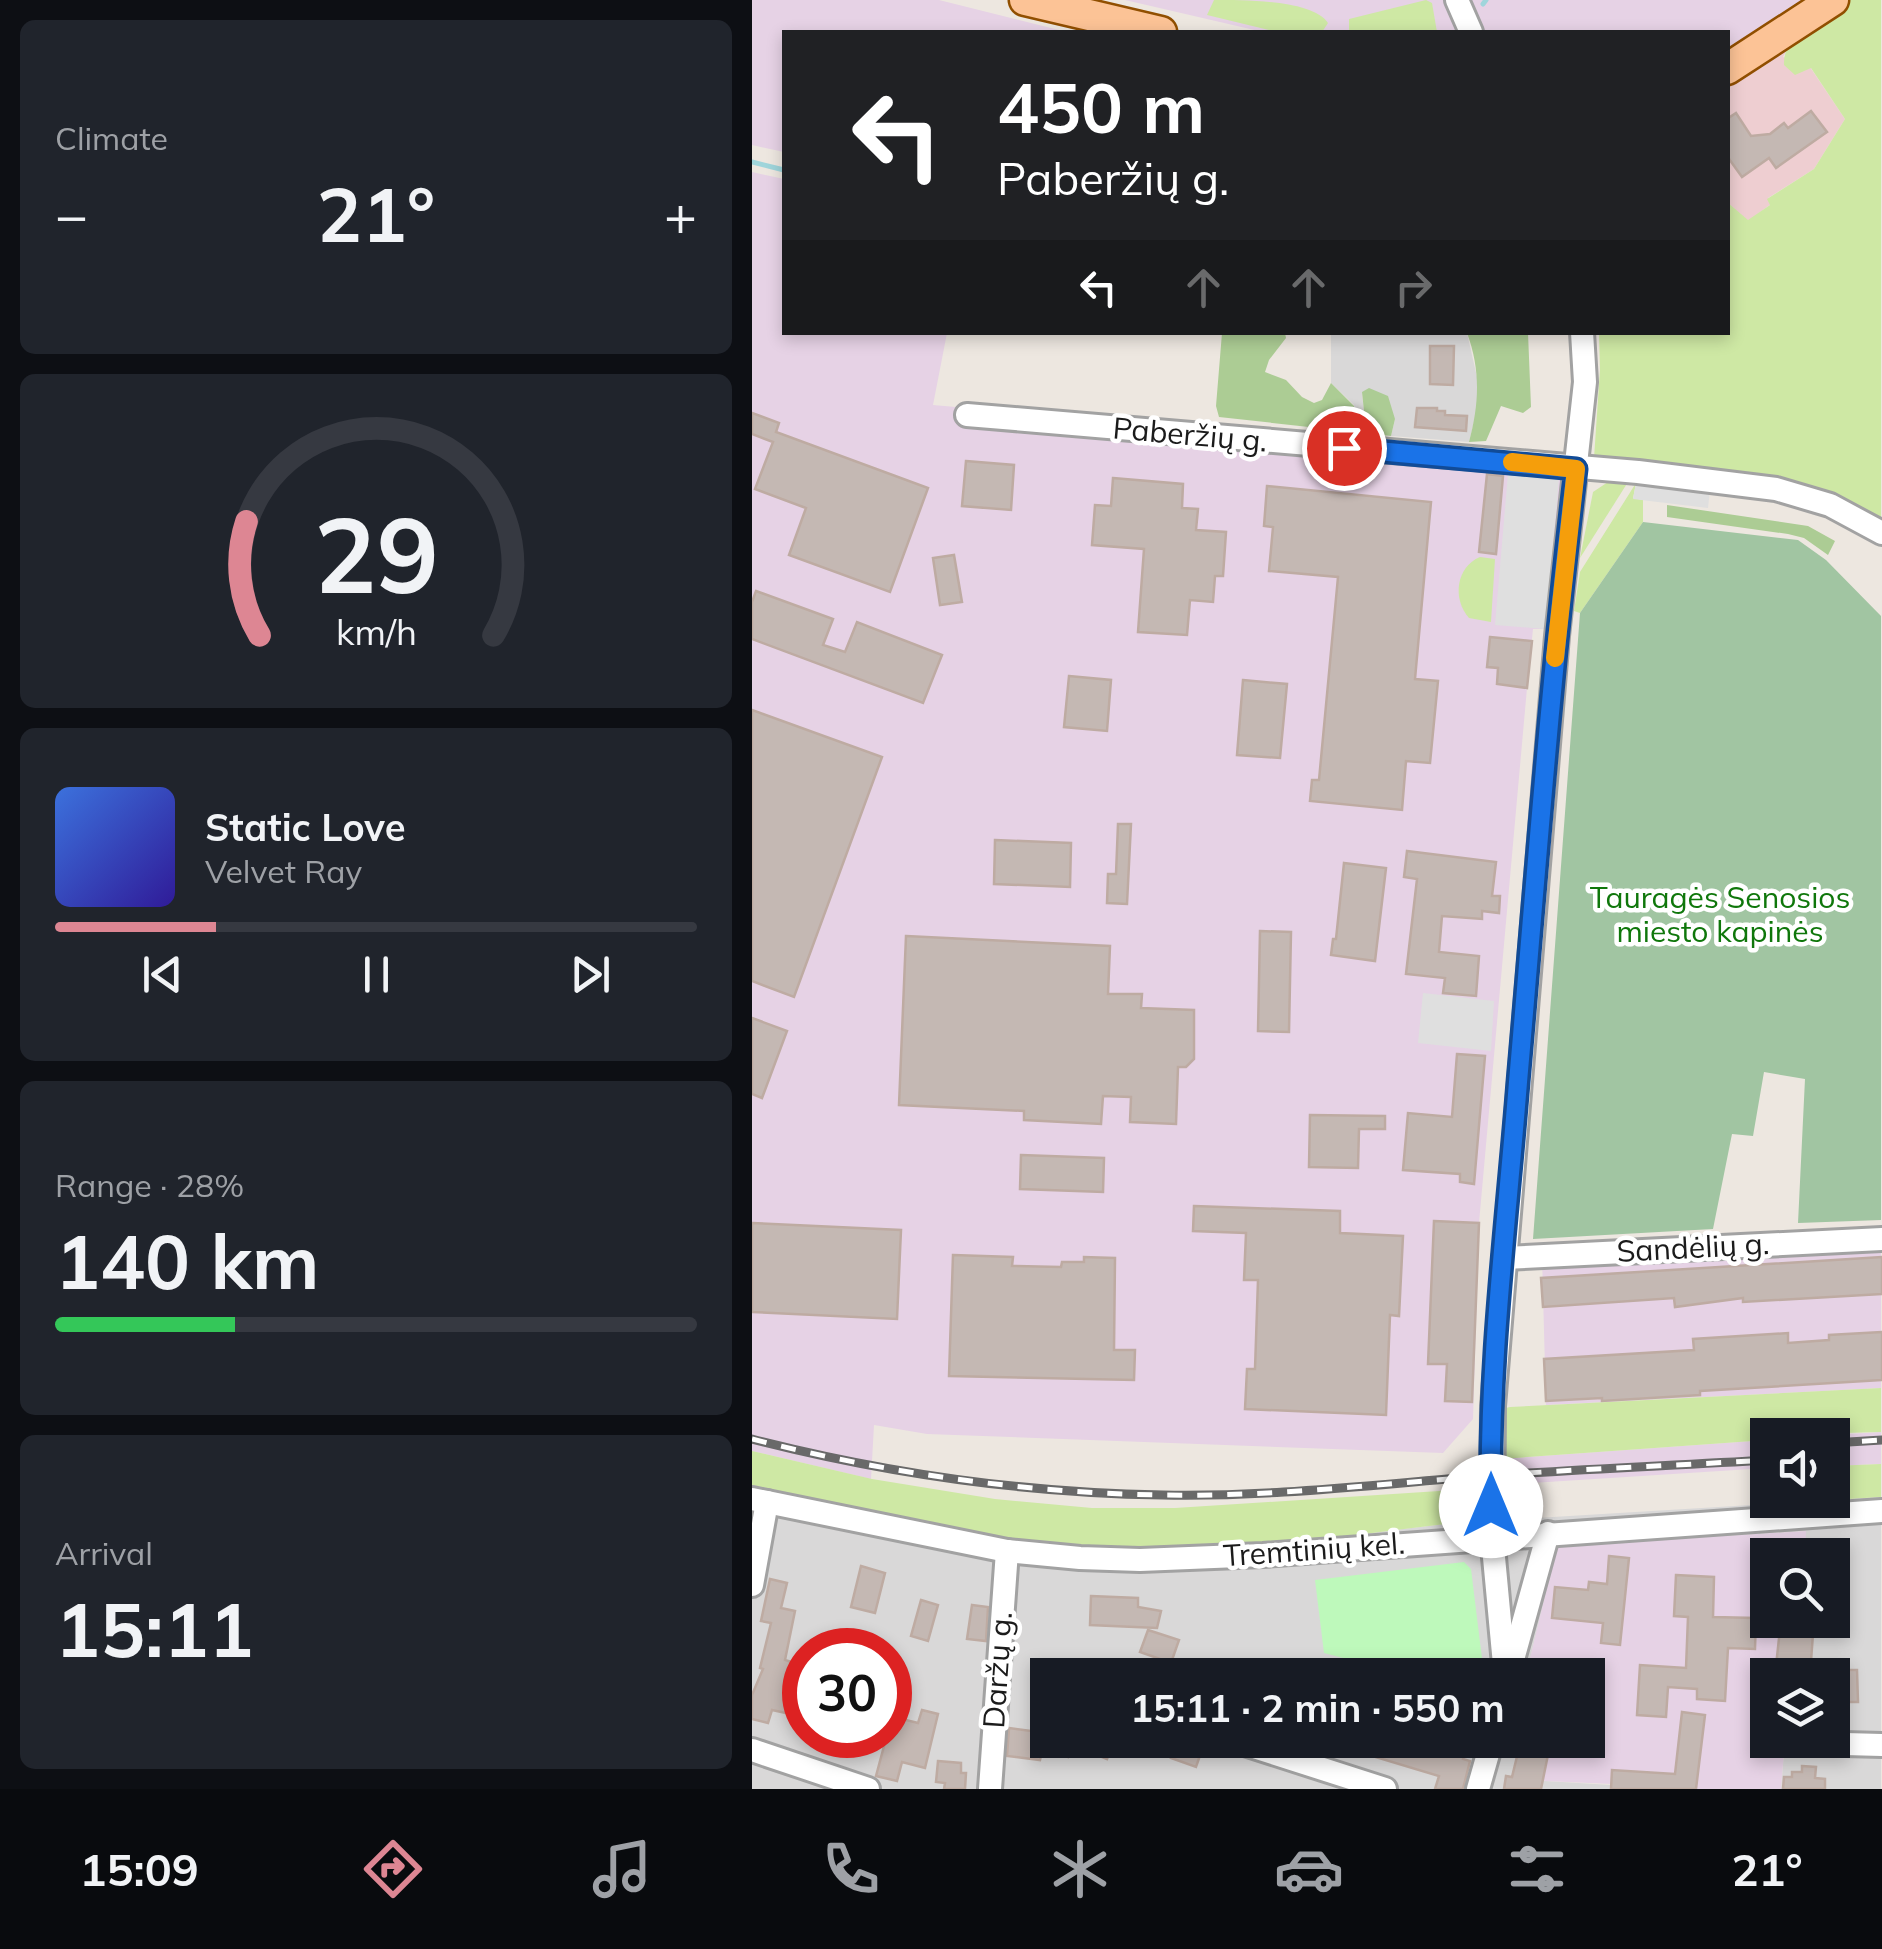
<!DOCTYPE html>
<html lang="en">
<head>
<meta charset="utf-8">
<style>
  :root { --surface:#171b24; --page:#20242c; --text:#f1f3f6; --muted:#9ea1a6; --line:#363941; --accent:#dd8693 }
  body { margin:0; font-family:Mulish,sans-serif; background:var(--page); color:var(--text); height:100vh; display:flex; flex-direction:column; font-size:38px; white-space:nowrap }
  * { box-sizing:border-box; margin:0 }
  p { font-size:32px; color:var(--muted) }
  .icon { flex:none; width:55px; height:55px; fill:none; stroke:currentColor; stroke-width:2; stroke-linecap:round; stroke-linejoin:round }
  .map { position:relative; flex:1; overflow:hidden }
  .panel { display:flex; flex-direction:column; gap:20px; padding:20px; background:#0d0f14; width:752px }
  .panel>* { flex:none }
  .guide { position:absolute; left:30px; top:30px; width:948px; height:305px; border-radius:0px; box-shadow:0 5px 15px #0003; background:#202124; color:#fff; overflow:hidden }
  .controls { position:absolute; left:998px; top:1418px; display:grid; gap:20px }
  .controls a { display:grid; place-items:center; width:100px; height:100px; border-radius:0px; background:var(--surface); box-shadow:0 5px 15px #0003; font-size:50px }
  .speed { position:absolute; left:30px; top:1628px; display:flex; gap:20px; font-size:50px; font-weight:700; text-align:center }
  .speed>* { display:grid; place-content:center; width:130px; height:130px; border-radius:50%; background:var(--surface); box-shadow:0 5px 15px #0003; line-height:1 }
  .speed .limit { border:15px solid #d22; background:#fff; color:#111 }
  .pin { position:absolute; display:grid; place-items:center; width:85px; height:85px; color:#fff; margin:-42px; border:5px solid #fff; border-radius:50%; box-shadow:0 2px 10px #0007 }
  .me { position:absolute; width:110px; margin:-55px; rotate:0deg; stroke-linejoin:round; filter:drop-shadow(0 0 8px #0008) }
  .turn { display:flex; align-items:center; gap:35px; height:210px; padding:0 50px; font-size:45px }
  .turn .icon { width:130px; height:130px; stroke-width:2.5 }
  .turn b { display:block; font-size:70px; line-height:85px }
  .lanes { display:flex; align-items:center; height:95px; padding:0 50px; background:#0003; justify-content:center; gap:50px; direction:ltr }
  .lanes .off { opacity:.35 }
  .big { font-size:75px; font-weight:700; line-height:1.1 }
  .panel .card { flex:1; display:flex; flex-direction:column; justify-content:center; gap:15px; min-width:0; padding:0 35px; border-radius:15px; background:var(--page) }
  .panel .dial { align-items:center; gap:0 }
  .dial svg { height:260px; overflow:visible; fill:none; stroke:var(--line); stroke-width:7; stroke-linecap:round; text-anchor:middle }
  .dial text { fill:var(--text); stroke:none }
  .song { display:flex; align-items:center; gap:30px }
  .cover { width:120px; height:120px; border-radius:15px; background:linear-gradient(135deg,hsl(220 70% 55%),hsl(250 70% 35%)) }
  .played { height:10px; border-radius:5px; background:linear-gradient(90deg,var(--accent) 25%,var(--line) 25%) }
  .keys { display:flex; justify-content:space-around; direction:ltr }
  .heat { display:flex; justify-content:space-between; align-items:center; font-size:55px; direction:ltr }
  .charge { height:15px; border-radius:8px; background:linear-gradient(90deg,#34c759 28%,var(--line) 0) }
  .trip { position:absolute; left:278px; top:1658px; width:575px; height:100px; border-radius:0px; background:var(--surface); box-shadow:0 5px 15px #0003; font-weight:700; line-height:100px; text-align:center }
  .dock { display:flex; height:160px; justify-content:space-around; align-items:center; background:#090b0e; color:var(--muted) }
  .dock .icon { width:70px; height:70px }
  .dock .selected { color:var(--accent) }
  .dock b { font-size:45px; color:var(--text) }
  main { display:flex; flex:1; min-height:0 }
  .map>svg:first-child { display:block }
  .residential { fill:#d9d8d8; fill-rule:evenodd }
  .commercial { fill:#eeced1 }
  .industrial { fill:#e6d2e5 }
  .grass { fill:#cee8a4 }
  .forest { fill:#accc94 }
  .cemetery { fill:#a1c5a2 }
  .park { fill:#bef9bb }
  .parking { fill:#dfdfdf }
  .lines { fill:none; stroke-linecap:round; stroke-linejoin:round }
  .stream { stroke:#9fd5db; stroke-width:5 }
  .building { fill:#c4b8b3; stroke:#beaba2; stroke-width:2.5 }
  .minor-casing { stroke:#a2a2a2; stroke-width:28 }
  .major-casing { stroke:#914f00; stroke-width:35 }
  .minor { stroke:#fff; stroke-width:22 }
  .major { stroke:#fcc396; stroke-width:30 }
  .rail-casing { stroke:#696969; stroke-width:9 }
  .rail { stroke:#fff; stroke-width:5; stroke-dasharray:15; stroke-linecap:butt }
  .route-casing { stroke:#114b97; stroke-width:25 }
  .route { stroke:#1a73e8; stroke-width:18 }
  .slow { stroke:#f59e0b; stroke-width:18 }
  .labels { text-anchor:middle; stroke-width:9; stroke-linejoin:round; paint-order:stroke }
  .street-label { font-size:30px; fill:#1b1b1b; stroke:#fff }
  .park-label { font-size:30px; fill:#0f770b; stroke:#fff }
</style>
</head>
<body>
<main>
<section class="panel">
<div class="card"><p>Climate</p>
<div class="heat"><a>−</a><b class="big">21°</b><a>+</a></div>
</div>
<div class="card dial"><svg viewBox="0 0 100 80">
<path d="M14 69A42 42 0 1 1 86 69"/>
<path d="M14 69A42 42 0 0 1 10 34" stroke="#dd8693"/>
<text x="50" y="56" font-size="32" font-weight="700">29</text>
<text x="50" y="72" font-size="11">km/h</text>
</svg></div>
<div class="card">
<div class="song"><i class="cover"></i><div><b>Static Love</b><p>Velvet Ray</p></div></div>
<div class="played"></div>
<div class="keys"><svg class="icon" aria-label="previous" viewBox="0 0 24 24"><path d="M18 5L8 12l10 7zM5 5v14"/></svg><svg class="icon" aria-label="pause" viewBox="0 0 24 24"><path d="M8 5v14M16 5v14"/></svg><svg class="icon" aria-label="next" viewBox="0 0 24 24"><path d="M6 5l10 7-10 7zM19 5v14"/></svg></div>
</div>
<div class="card"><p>Range · 28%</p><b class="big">140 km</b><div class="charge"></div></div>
<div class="card"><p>Arrival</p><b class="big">15:11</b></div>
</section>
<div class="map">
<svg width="1130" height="1789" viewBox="0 0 1130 1789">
  <rect width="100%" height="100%" fill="#ede7e0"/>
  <g class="residential">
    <path d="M579 333H715L725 377V410L717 442 639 436 643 419 610 393 613 421 605 423 602 405 579 383Z"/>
    <path d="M0 1485 218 1532 540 1542 702 1523 1129 1497V1789H1029L1033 1740H1080V1675H1041L1046 1620H1080V1555H1053V1531L806 1546 774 1675H295V1740H799L791 1776 761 1775 794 1781 859 1785V1789H0ZM52 1650H138V1735H52Z"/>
  </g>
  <path class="commercial" d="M1036 48 1031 57 1058 67 1093 119 1062 169 1016 198 1019 204 996 221 975 202V87Z"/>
  <g class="industrial">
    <path d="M0 0H187L315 32H32V152L0 145Z"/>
    <path d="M373 0H1058L975 53V32H511Z"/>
    <path d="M0 172 32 179V332L195 333 181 405 811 461 794 629H781L775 688 727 1223 721 1419 691 1453 175 1434 122 1425 119 1479 0 1451Z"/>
    <path d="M1129 1239V1388L794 1405 790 1256Z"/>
    <path d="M1129 1432V1464L1080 1466V1435Z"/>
    <path d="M1015 1440V1468L750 1485 749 1459Z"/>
    <path d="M1054 1531 1053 1555H1015V1620H1046L1041 1675H1015V1740H1033L1029 1789H859V1784L794 1781 760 1775 762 1769 791 1776 799 1740H835V1675H774L805 1546Z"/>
  </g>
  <g class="grass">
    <path d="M462 0C495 0 561 0 576 23L570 32H525L455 15Z"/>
    <path d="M674 0 680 3 685 32H597V19Z"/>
    <path d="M1097 0H1129V523L842 458 848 370 847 333 975 332V202L996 220 1018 205 1015 199 1062 169 1093 119 1059 68 1043 75 1032 65C1030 34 1074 15 1097 0Z"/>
    <path d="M859 480 876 482 828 558 841 492Z"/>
    <path d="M884 483 881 498 891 500V522L828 613 822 611 828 572Z"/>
    <path d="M728 557 743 559 739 622 717 618C700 599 704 567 728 557Z"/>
    <path d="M1129 1388V1432L1015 1435V1440L749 1459V1409L758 1407Z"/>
    <path d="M0 1451 120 1479 243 1499 340 1508H423L718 1489V1511L703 1518 702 1523C567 1539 429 1561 292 1544 194 1533 97 1505 0 1485Z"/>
    <path d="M1129 1464V1497L1080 1500V1466Z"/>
  </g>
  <g class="forest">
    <path d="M470 333H533L534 338 517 360 513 372 534 380 550 397 562 403 570 400 579 383 602 406 605 423 613 421 610 392 617 388 636 396 643 419 639 436 467 417 464 406Z"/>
    <path d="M715 333H776L779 407 771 413 749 406 734 441 717 442C727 405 729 370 715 333Z"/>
    <path d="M915 505 1056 526 1083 541 1076 555 1052 538 1036 534 915 517Z"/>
  </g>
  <path class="cemetery" d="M891 522 1046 540 1074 560 1129 616V1220L1046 1223 1053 1079 1012 1072 1001 1136 980 1134 961 1229 781 1239 828 613Z"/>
  <path class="park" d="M712 1562 719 1569 732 1675H657L572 1653 563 1580Z"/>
  <g class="parking">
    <path d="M886 472 959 481 956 508 881 499Z"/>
    <path d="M756 474 807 478 794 629 743 625Z"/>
    <path d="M671 993 742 1001 739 1051 666 1043Z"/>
  </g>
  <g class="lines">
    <g class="stream">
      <path d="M731 4 734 0"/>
      <path d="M0 162 32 170"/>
    </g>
  </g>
  <g class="building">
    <path d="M1059 111 1075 132 1024 168 1017 158 990 177 975 156V119L984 113 999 136 1018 134 1032 123 1036 128Z"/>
    <path d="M678 346H702L701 385 678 384Z"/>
    <path d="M665 408H685V411H693V415L715 416 714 431 663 427Z"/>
    <path d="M0 413 27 423 24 432 176 488 138 592 37 555 54 508 3 489 21 442 0 434Z"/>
    <path d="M214 461 262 465 259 510 210 506Z"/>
    <path d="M735 474 751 476 744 554 727 552Z"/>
    <path d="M361 478 431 484 430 508 446 509 444 530 474 532 471 576H463L461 602 438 600 435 635 386 632 392 549 340 545 343 505 359 506Z"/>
    <path d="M515 486 679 502 663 679 686 681 678 763 654 761 650 810 558 801 560 780H567L586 577 517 571 521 527 512 526Z"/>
    <path d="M202 555 210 602 188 605 181 558Z"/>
    <path d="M4 591 81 619 71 645 93 652 105 622 190 655 171 703 0 639V602Z"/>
    <path d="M738 637 780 641 775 688 745 684 746 668 735 667Z"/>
    <path d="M317 676 359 680 355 731 312 727Z"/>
    <path d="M491 680 535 684 528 758 485 755Z"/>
    <path d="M0 710 130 757 42 997 0 981Z"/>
    <path d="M366 824H379L375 904 355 903 356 874H364Z"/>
    <path d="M243 840 319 843 318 887 242 884Z"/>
    <path d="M655 851 744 862 740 896H748L747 913 730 911V919L690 916 687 952 727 956 724 996 691 993 693 978 654 974 665 879 652 877Z"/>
    <path d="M592 863 634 868 623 961 579 955 581 939H584Z"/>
    <path d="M508 931 539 932 537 1032 506 1031Z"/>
    <path d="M154 936 358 946 356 994H390L389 1008 442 1010V1059L434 1067H426L424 1124 378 1122 379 1097 351 1096 349 1124 272 1120V1111L147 1105Z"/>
    <path d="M0 1018 35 1031 10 1098 0 1094Z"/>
    <path d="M705 1054 733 1056 722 1184 708 1182V1174L651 1170 656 1113 700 1117Z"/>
    <path d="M558 1115 633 1116V1129H607L606 1168 557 1167Z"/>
    <path d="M269 1155 352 1158 351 1192 268 1189Z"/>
    <path d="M442 1206 588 1211V1233L651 1236 647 1316 638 1315 634 1415 493 1409 495 1369H503L506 1280H492L494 1233 441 1231Z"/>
    <path d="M682 1221 727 1223 720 1402 693 1401 695 1364H676Z"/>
    <path d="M0 1223 149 1230 145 1319 0 1312Z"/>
    <path d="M201 1255 261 1257 260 1266 309 1267 310 1262H332V1257L363 1258 362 1350H383L382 1380 197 1376Z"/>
    <path d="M1130 1257V1294L991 1302V1298L923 1307 922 1298 791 1307 789 1278Z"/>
    <path d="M1130 1332V1380L948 1391V1395L850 1401V1398L794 1401 792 1359 942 1350 941 1339 1036 1333V1343L1077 1340V1335Z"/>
    <path d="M857 1556 877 1558 868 1645 849 1643 851 1623 800 1618 803 1587 836 1590 837 1582 855 1584Z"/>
    <path d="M109 1566 133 1573 123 1613 99 1607Z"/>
    <path d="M924 1575 962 1577 961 1617 1004 1618 1003 1649 976 1648 973 1701 945 1699V1689L916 1687 914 1717 885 1715 888 1665 934 1668 936 1617 922 1616Z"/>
    <path d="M18 1579 35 1583 29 1608 43 1611 33 1660 52 1666V1717L20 1710 16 1723 0 1719V1695L11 1669 8 1668 19 1623 9 1621Z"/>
    <path d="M339 1596 386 1598V1607L409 1611 405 1628 338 1625Z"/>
    <path d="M169 1600 186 1605 176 1641 159 1636Z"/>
    <path d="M220 1605 236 1607 234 1641 215 1639Z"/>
    <path d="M1029 1620H1062L1058 1675H1023Z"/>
    <path d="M396 1630 427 1640 419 1663 388 1652Z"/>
    <path d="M1089 1670H1105L1106 1702H1085Z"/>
    <path d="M170 1710 186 1714 173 1768 150 1762 145 1781 124 1776 135 1735H138V1716L166 1723Z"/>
    <path d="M930 1712 953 1715 944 1789H859L860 1770 923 1774Z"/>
    <path d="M257 1728 295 1733V1740H346L360 1746 355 1759 319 1744 316 1757 290 1750 288 1760 255 1756Z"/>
    <path d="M426 1740 452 1744 444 1767 419 1758Z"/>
    <path d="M614 1740H634L683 1755 689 1753 692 1740H717L711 1759 718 1761 711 1789H683L687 1776 610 1753Z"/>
    <path d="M769 1740H799L789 1789H752L754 1776 760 1777Z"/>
    <path d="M186 1761 209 1763V1773H214L213 1789H192L193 1783 184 1782Z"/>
    <path d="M1050 1766 1064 1767 1063 1778 1073 1779V1789H1031L1032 1777H1040V1772H1050Z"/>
  </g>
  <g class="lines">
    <defs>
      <g id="minor">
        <path d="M705 0 719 32"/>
        <path d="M215 415 886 472 1024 489 1078 505 1130 533"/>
        <path d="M752 1258 1130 1239"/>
        <path d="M0 1499 255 1551 328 1558 388 1560 511 1555 1130 1511"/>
        <path d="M0 1585 15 1502"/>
        <path d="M757 1674 796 1533"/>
        <path d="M753 1675 740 1536 741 1406 805 636 833 382 830 332"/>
        <path d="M480 1740 633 1789"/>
        <path d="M1056 1743 1130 1745"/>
        <path d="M0 1750 116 1789"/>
        <path d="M238 1789 255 1551"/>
        <path d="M726 1789 740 1740"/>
      </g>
      <g id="major">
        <path d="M273 0 409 32"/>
        <path d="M975 69 1081 0"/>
      </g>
    </defs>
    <use href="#minor" class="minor-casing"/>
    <use href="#major" class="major-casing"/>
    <use href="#minor" class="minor"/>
    <use href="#major" class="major"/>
    <defs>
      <g id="rail">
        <path d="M0 1439C133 1473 273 1493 411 1495 514 1497 618 1485 721 1477 819 1469 917 1466 1015 1460"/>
        <path d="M1080 1443 1130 1440"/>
      </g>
    </defs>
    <use href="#rail" class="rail-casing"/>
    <use href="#rail" class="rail"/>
  </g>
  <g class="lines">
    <defs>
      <path id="route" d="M592 448 824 469C799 672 784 877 766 1082 755 1222 736 1365 739 1506"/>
    </defs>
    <use href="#route" class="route-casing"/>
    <use href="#route" class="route"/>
    <path class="slow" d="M760 462 824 469 803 658"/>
  </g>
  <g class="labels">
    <g class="street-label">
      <text transform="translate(438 435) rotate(5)" y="10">Paberžių g.</text>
      <text transform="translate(941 1248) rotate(-3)" y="10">Sandėlių g.</text>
      <text transform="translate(562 1550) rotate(-4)" y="10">Tremtinių kel.</text>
      <text transform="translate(246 1670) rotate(-86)" y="10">Daržų g.</text>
    </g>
    <g class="park-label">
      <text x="968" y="908">Tauragės Senosios<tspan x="968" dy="34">miesto kapinės</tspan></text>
    </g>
  </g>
</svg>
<div class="controls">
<a><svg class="icon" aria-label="sound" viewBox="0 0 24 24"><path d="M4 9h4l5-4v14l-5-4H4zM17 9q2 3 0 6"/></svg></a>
<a><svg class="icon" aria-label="search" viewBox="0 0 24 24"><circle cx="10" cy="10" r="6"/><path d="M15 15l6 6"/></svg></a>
<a><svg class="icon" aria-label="layers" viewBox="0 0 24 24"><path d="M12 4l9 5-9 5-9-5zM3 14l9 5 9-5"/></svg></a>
</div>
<div class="speed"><div class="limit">30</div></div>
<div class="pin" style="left:592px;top:448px;background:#d93025"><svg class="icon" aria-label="arrive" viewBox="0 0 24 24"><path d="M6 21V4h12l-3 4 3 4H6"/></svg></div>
<svg class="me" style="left:739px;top:1506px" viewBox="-20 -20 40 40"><circle r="19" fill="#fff"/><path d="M0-13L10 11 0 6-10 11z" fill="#1a73e8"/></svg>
<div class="trip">15:11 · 2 min · 550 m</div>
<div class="guide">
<div class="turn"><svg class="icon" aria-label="left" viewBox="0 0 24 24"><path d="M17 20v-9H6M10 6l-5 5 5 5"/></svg><div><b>450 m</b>Paberžių g.</div></div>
<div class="lanes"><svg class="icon" aria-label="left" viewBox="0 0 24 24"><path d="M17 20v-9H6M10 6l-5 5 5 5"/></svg><svg class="icon off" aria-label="ahead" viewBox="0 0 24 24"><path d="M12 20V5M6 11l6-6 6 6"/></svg><svg class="icon off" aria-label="ahead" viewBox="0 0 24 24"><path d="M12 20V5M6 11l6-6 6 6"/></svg><svg class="icon off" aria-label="right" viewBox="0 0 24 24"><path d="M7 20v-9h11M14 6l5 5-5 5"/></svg></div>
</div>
</div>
</main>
<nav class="dock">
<b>15:09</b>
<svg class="icon selected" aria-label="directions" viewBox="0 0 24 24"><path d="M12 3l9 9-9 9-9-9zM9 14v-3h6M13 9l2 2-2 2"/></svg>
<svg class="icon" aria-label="music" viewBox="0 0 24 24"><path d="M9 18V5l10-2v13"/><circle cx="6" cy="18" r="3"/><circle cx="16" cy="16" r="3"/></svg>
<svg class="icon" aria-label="phone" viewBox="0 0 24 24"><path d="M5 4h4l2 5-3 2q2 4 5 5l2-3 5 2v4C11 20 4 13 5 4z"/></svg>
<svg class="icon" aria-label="climate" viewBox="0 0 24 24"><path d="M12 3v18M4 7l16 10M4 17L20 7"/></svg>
<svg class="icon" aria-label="car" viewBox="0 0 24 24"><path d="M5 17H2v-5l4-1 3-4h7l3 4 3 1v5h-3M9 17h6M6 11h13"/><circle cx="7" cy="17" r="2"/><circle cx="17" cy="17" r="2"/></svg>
<svg class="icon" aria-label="filters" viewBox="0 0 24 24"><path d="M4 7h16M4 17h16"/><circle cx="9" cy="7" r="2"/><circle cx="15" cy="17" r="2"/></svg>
<b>21°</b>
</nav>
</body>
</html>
